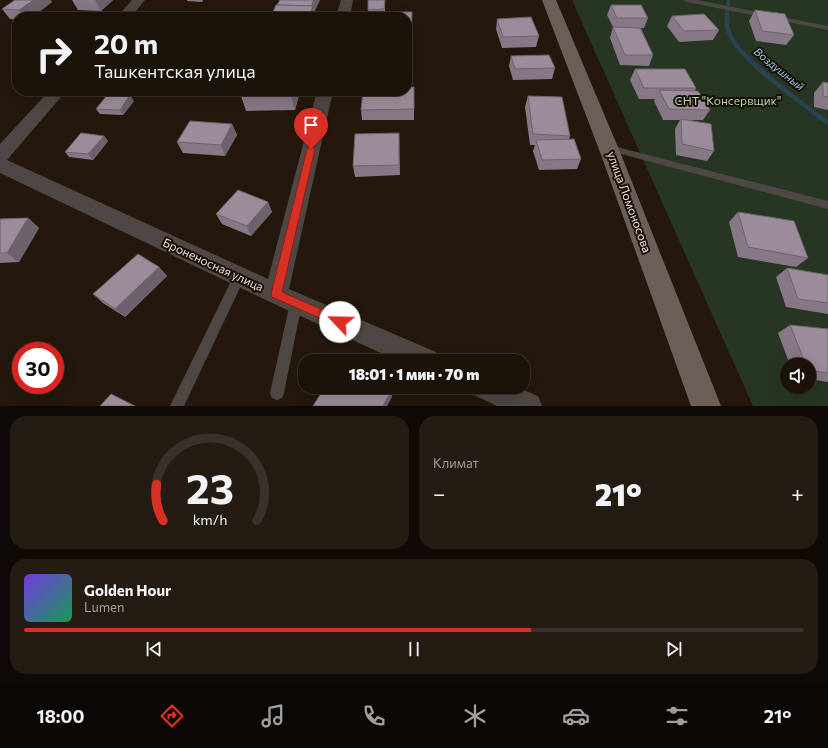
<!DOCTYPE html>
<html lang="ru">
<head>
<meta charset="utf-8">
<style>
  :root { --surface:#1b1209; --page:#241b12; --text:#f1f3f6; --muted:#a09e9c; --line:#39322a; --accent:#d93025 }
  body { margin:0; font-family:Commissioner,sans-serif; background:var(--page); color:var(--text); height:100vh; display:flex; flex-direction:column; font-size:15px; white-space:nowrap }
  * { box-sizing:border-box; margin:0 }
  p { font-size:13px; color:var(--muted) }
  .icon { flex:none; width:22px; height:22px; fill:none; stroke:currentColor; stroke-width:2; stroke-linecap:round; stroke-linejoin:round }
  .map { position:relative; height:406px; overflow:hidden }
  .sheet { display:flex; flex-direction:column; gap:10px; padding:10px; background:#0f0a05; flex:1 }
  .sheet>* { flex:none }
  .top-card { position:absolute; left:12px; top:12px; width:400px; height:84px; border-radius:16px; box-shadow:0 4px 16px #0002,0 0 0 1px var(--line); background:#1b1209; color:var(--text); overflow:hidden }
  .tools { position:absolute; left:780px; top:358px; display:grid; gap:8px }
  .tools a { display:grid; place-items:center; width:36px; height:36px; border-radius:50%; background:var(--surface); box-shadow:0 4px 16px #0002,0 0 0 1px var(--line); font-size:20px }
  .speed { position:absolute; left:12px; top:342px; display:flex; gap:8px; font-size:20px; font-weight:700; text-align:center }
  .speed>* { display:grid; place-content:center; width:52px; height:52px; border-radius:50%; background:var(--surface); box-shadow:0 4px 16px #0002,0 0 0 1px var(--line); line-height:1 }
  .speed .limit { border:6px solid #d22; background:#fff; color:#111 }
  .pin { position:absolute; display:grid; place-items:center; width:34px; height:34px; color:#fff; margin:-41px -17px; border-radius:50% 50% 50% 0; rotate:-45deg; box-shadow:0 0 4px #0007 }
  .pin .icon { rotate:45deg }
  .me { position:absolute; width:44px; margin:-22px; rotate:294deg; stroke-linejoin:round; filter:drop-shadow(0 0 3px #0008) }
  .turn { display:flex; align-items:center; gap:14px; height:84px; padding:0 16px; font-size:18px }
  .turn .icon { width:52px; height:52px; stroke-width:2.5 }
  .turn b { display:block; font-size:28px; line-height:34px }
  .big { font-size:30px; font-weight:800; line-height:1.1 }
  .sheet .widget { flex:1; display:flex; flex-direction:column; justify-content:center; gap:6px; min-width:0; padding:0 14px; border-radius:16px; background:var(--page) }
  .sheet .dial { align-items:center; gap:0 }
  .dial svg { height:104px; overflow:visible; fill:none; stroke:var(--line); stroke-width:7; stroke-linecap:round; text-anchor:middle }
  .dial text { fill:var(--text); stroke:none }
  .song { display:flex; align-items:center; gap:12px }
  .cover { width:48px; height:48px; border-radius:6px; background:linear-gradient(135deg,hsl(260 70% 55%),hsl(150 70% 35%)) }
  .played { height:4px; border-radius:2px; background:linear-gradient(90deg,var(--accent) 65%,var(--line) 65%) }
  .keys { display:flex; justify-content:space-around; direction:ltr }
  .heat { display:flex; justify-content:space-between; align-items:center; font-size:22px; direction:ltr }
  .sheet .tiles { flex:1; display:grid; gap:10px; grid-template-columns:1fr 1fr }
  .widget:last-child { grid-column:span 2 }
  .trip { position:absolute; left:298px; top:354px; width:232px; height:40px; border-radius:16px; background:var(--surface); box-shadow:0 4px 16px #0002,0 0 0 1px var(--line); font-weight:800; line-height:40px; text-align:center }
  .tab-bar { display:flex; height:64px; justify-content:space-around; align-items:center; background:#0b0704; color:var(--muted) }
  .tab-bar .icon { width:28px; height:28px }
  .tab-bar .active { color:var(--accent) }
  .tab-bar b { font-size:18px; color:var(--text) }
  .map>svg:first-child { display:block }
  .green { fill:#273623; fill-rule:evenodd }
  .lines { fill:none; stroke-linecap:round; stroke-linejoin:round }
  .stream { fill:#2a4354; fill-rule:evenodd }
  .lane { fill:#4f4743; fill-rule:evenodd }
  .street { fill:#4f4743; fill-rule:evenodd }
  .secondary { fill:#6c5f59; fill-rule:evenodd }
  .wall { fill:#867885 }
  .shaded-wall { fill:#6d626c }
  .building { fill:#9c8c9b; stroke:#6d626c }
  .route { fill:#d93025; stroke:#8d1f18 }
  .labels { text-anchor:middle; stroke-width:4; stroke-linejoin:round; paint-order:stroke }
  .far-water-label { font-size:11px; font-style:italic; fill:#95c7ea; stroke:#1a0f04 }
  .park-label { font-size:12px; fill:#b0d2a5; stroke:#1a0f04 }
  .street-label { font-size:12px; fill:#e6ddd5; stroke:#1a0f04 }
</style>
</head>
<body>
<div class="map">
<svg width="828" height="406" viewBox="0 0 828 406">
  <rect width="100%" height="100%" fill="#24180c"/>
  <path class="green" d="M572 0H828V406H753ZM787 365H809V387H787Z"/>
  <g class="lines">
    <path class="stream" d="M727 0H731C729 10 727 24 732 34 736 44 745 52 753 60 776 82 802 101 828 120V125C820 122 813 114 806 109 784 92 737 59 727 33 723 23 725 10 727 0Z"/>
    <g class="lane">
      <path d="M684 0H697L828 26V30L687 2Z"/>
      <path d="M609 145 828 201V209L606 150 604 148 606 146Z"/>
      <path d="M239 272 243 273 245 277 184 406H170L235 273Z"/>
      <path d="M296 298 300 299 302 303 284 393 282 398 277 400 272 398 270 393 290 303 292 299Z"/>
    </g>
    <g class="street">
      <path d="M132 0H145L131 17H117Z"/>
      <path d="M341 0H353L350 17H336Z"/>
      <path d="M49 91H66L7 160 268 279 317 91H333L289 289 436 352 440 361H398L268 301 0 173V144Z"/>
      <path d="M472 387H516L538 396 542 406H497L476 396Z"/>
    </g>
    <path class="secondary" d="M542 0H556L620 152 721 406H691L600 152Z"/>
  </g>
  <g class="wall">
    <path d="M72 0H113L101 11 78 10Z"/>
    <path d="M187 0H203L202 2 187 1Z"/>
    <path d="M385 0V12H412V87H414V120H362L361 110 407 91V17L382 15H368V10Z"/>
    <path d="M52 2 32 17H17V20L10 19 2 9Z"/>
    <path d="M611 5 648 18 644 28H641L653 55 649 66 620 65 610 38 613 27 607 15Z"/>
    <path d="M755 10 794 35 786 45 756 41 749 21Z"/>
    <path d="M672 16 719 30 713 40 679 42 667 26Z"/>
    <path d="M497 19 539 36 536 47 502 48 496 29Z"/>
    <path d="M511 56 555 68 552 79 513 80 509 66Z"/>
    <path d="M635 69 696 88 695 91 710 110 703 120H690L714 151 707 161 676 155 675 129 680 120H663L654 101 655 99H639L630 80Z"/>
    <path d="M823 82 828 83V110L814 107V93Z"/>
    <path d="M243 91H300L295 110 246 111 241 96Z"/>
    <path d="M528 96 570 136 569 139 581 159 577 169 539 170 533 151 535 145H530L525 107Z"/>
    <path d="M134 101 123 115 100 114 96 109Z"/>
    <path d="M232 124 237 135 225 156 183 153 177 142Z"/>
    <path d="M399 133 400 175 355 177 353 166Z"/>
    <path d="M104 136 108 141 93 160 69 157 65 152Z"/>
    <path d="M268 202 272 212 251 236 222 224 216 214Z"/>
    <path d="M738 212 808 258 796 267 738 257 729 222Z"/>
    <path d="M28 218 39 228 19 262 0 263V219Z"/>
    <path d="M159 267 167 276 125 317 103 303 93 294Z"/>
    <path d="M787 268 828 275V314L786 307 776 277Z"/>
    <path d="M790 325 828 329V382L809 379V365H790L778 333Z"/>
  </g>
  <g class="shaded-wall">
    <path d="M34 0H51L52 2 32 17H24L19 10Z"/>
    <path d="M95 0H113L101 11Z"/>
    <path d="M314 0H320L314 13 315 17H309L310 8Z"/>
    <path d="M292 91H300L295 110 291 96Z"/>
    <path d="M130 95 134 101 123 115 120 110Z"/>
    <path d="M232 124 237 135 225 156 221 145Z"/>
    <path d="M104 136 108 141 93 160 88 154Z"/>
    <path d="M268 202 272 212 251 236 247 226Z"/>
    <path d="M28 218 39 228 19 262 7 253Z"/>
    <path d="M159 267 167 276 125 317 115 309Z"/>
    <path d="M392 390V397L387 406H383Z"/>
  </g>
  <g class="building">
    <path d="M15 0H34L19 10 2 9Z"/>
    <path d="M280 0H314L311 6 277 5Z"/>
    <path d="M368 0H385L384 9 368 10Z"/>
    <path d="M276 5 313 6 309 17H271Z"/>
    <path d="M611 5H641L648 18H617Z"/>
    <path d="M755 10 785 14 794 35 762 31Z"/>
    <path d="M382 12H412L411 64H407V17H381Z"/>
    <path d="M704 14 719 30 684 31 672 16Z"/>
    <path d="M170 16 187 17H170Z"/>
    <path d="M531 17 539 36 503 37 497 19Z"/>
    <path d="M613 27 640 28 653 55H625Z"/>
    <path d="M549 55 555 68 515 69 511 56Z"/>
    <path d="M635 69H685L696 88H644Z"/>
    <rect x="407" y="73" width="5" height="11"/>
    <path d="M823 82 828 83V97L823 96Z"/>
    <path d="M407 87H414V109L361 110 363 91H407Z"/>
    <path d="M659 90 698 91 710 110 669 109Z"/>
    <path d="M243 91H292L291 96H241Z"/>
    <path d="M108 94 130 95 120 110 96 109Z"/>
    <path d="M528 96 562 97 570 136 533 134Z"/>
    <path d="M681 119 711 124 714 151 682 144Z"/>
    <path d="M190 121 232 124 221 145 177 142Z"/>
    <path d="M81 133 104 136 88 154 65 152Z"/>
    <path d="M399 133V165L353 166 355 134Z"/>
    <path d="M574 139 581 159 542 160 536 140Z"/>
    <path d="M238 190 268 202 247 226 216 214Z"/>
    <path d="M738 212 794 221 808 258 748 247Z"/>
    <path d="M28 218 7 253H0V219Z"/>
    <path d="M138 254 159 267 115 309 93 294Z"/>
    <path d="M787 268 828 275V303L798 299Z"/>
    <path d="M790 325 828 329V373L809 370V365H806Z"/>
    <path d="M325 387H386L392 390 383 406H313Z"/>
    <path d="M111 394 135 406H100Z"/>
  </g>
  <path class="route" d="M311 146 315 149 282 292 343 319 345 322 343 326 340 327 272 297 271 294 307 149Z"/>
  <g class="labels">
    <g class="far-water-label">
      <text transform="translate(779 69) rotate(39)" y="4">Воздушный</text>
    </g>
    <g class="park-label">
      <text x="728" y="105">СНТ "Консервщик"</text>
    </g>
    <g class="street-label">
      <text transform="translate(629 202) rotate(70)" y="4">улица Ломоносова</text>
      <text transform="translate(213 265) rotate(25)" y="4">Броненосная улица</text>
    </g>
  </g>
</svg>
<div class="tools">
<a><svg class="icon" aria-label="sound" viewBox="0 0 24 24"><path d="M4 9h4l5-4v14l-5-4H4zM17 9q2 3 0 6"/></svg></a>
</div>
<div class="speed"><div class="limit">30</div></div>
<div class="pin" style="left:311px;top:149px;background:#d93025"><svg class="icon" aria-label="arrive" viewBox="0 0 24 24"><path d="M6 21V4h12l-3 4 3 4H6"/></svg></div>
<svg class="me" style="left:340px;top:322px" viewBox="-20 -20 40 40"><circle r="19" fill="#fff"/><path d="M0-13L10 11 0 6-10 11z" fill="#d93025"/></svg>
<div class="trip">18:01 · 1 мин · 70 m</div>
<div class="top-card">
<div class="turn"><svg class="icon" aria-label="right" viewBox="0 0 24 24"><path d="M7 20v-9h11M14 6l5 5-5 5"/></svg><div><b>20 m</b>Ташкентская улица</div></div>
</div>
</div>
<section class="sheet">
<div class="tiles">
<div class="widget dial"><svg viewBox="0 0 100 80">
<path d="M14 69A42 42 0 1 1 86 69"/>
<path d="M14 69A42 42 0 0 1 9 41" stroke="#d93025"/>
<text x="50" y="56" font-size="32" font-weight="700">23</text>
<text x="50" y="72" font-size="11">km/h</text>
</svg></div>
<div class="widget"><p>Климат</p>
<div class="heat"><a>−</a><b class="big">21°</b><a>+</a></div>
</div>
<div class="widget">
<div class="song"><i class="cover"></i><div><b>Golden Hour</b><p>Lumen</p></div></div>
<div class="played"></div>
<div class="keys"><svg class="icon" aria-label="previous" viewBox="0 0 24 24"><path d="M18 5L8 12l10 7zM5 5v14"/></svg><svg class="icon" aria-label="pause" viewBox="0 0 24 24"><path d="M8 5v14M16 5v14"/></svg><svg class="icon" aria-label="next" viewBox="0 0 24 24"><path d="M6 5l10 7-10 7zM19 5v14"/></svg></div>
</div>
</div>
</section>
<nav class="tab-bar">
<b>18:00</b>
<svg class="icon active" aria-label="directions" viewBox="0 0 24 24"><path d="M12 3l9 9-9 9-9-9zM9 14v-3h6M13 9l2 2-2 2"/></svg>
<svg class="icon" aria-label="music" viewBox="0 0 24 24"><path d="M9 18V5l10-2v13"/><circle cx="6" cy="18" r="3"/><circle cx="16" cy="16" r="3"/></svg>
<svg class="icon" aria-label="phone" viewBox="0 0 24 24"><path d="M5 4h4l2 5-3 2q2 4 5 5l2-3 5 2v4C11 20 4 13 5 4z"/></svg>
<svg class="icon" aria-label="climate" viewBox="0 0 24 24"><path d="M12 3v18M4 7l16 10M4 17L20 7"/></svg>
<svg class="icon" aria-label="car" viewBox="0 0 24 24"><path d="M5 17H2v-5l4-1 3-4h7l3 4 3 1v5h-3M9 17h6M6 11h13"/><circle cx="7" cy="17" r="2"/><circle cx="17" cy="17" r="2"/></svg>
<svg class="icon" aria-label="filters" viewBox="0 0 24 24"><path d="M4 7h16M4 17h16"/><circle cx="9" cy="7" r="2"/><circle cx="15" cy="17" r="2"/></svg>
<b>21°</b>
</nav>
</body>
</html>
